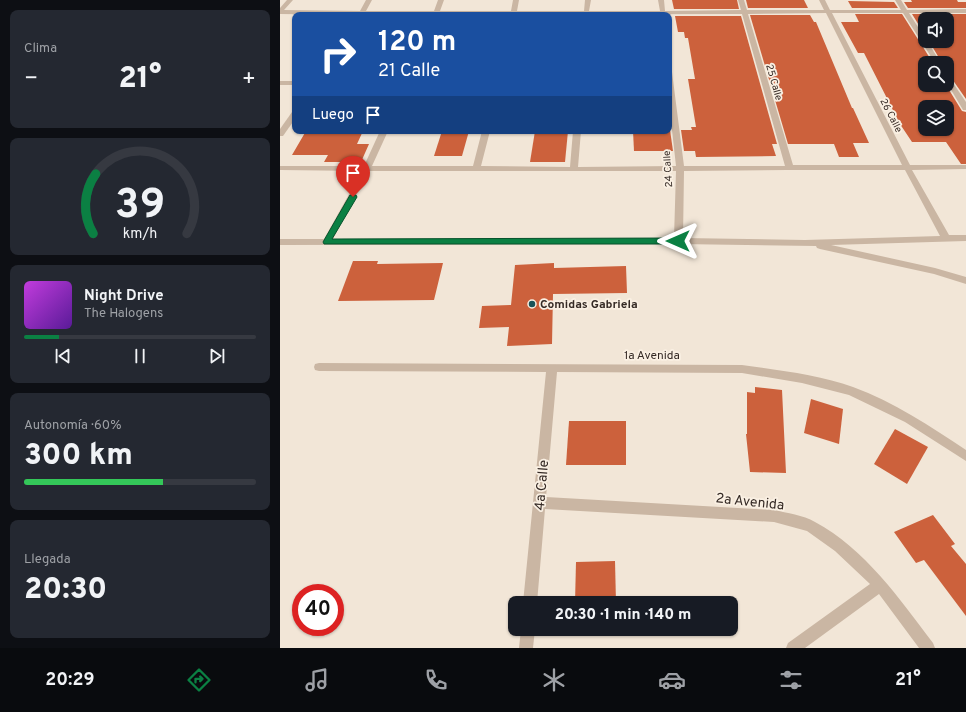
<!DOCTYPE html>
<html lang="es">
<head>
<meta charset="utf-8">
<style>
  :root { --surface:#171b24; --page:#242831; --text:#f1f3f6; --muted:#9ea1a6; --line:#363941; --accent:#0b8043 }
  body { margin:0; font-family:Overpass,sans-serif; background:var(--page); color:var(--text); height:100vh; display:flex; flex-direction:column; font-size:15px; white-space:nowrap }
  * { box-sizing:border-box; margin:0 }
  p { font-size:13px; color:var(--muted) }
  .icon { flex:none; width:22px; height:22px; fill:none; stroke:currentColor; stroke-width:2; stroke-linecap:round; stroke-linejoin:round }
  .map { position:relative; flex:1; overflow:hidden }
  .details { display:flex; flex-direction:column; gap:10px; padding:10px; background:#0d0f14; width:280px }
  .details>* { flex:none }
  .guide { position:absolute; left:12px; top:12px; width:380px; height:122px; border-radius:8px; box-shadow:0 1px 3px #0004; background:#1a4fa0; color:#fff; overflow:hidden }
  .tools { position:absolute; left:638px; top:12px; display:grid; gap:8px }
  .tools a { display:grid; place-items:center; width:36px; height:36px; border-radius:8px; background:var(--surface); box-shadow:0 1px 3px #0004; font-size:20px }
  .speed { position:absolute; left:12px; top:584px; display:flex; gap:8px; font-size:20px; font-weight:700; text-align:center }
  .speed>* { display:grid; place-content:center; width:52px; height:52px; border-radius:50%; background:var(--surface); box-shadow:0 1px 3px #0004; line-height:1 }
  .speed .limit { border:6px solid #d22; background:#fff; color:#111 }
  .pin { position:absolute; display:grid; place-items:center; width:34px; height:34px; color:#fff; margin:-41px -17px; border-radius:50% 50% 50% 0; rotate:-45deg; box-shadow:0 0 4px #0007 }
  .pin .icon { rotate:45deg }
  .me { position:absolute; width:44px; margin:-22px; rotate:270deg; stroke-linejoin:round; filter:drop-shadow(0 0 3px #0008) }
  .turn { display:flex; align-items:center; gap:14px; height:84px; padding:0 20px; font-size:18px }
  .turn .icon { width:52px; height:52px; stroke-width:2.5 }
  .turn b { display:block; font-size:28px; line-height:34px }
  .then { display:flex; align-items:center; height:38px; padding:0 20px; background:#0003; gap:8px; font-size:15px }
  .big { font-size:30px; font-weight:800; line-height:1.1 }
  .details .widget { flex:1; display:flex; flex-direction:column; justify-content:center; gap:6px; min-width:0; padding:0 14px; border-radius:8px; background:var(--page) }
  .details .dial { align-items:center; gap:0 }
  .dial svg { height:104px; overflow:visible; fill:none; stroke:var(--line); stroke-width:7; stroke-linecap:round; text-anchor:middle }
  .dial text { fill:var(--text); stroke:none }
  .song { display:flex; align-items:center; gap:12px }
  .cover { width:48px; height:48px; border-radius:6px; background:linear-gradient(135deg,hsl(290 70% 55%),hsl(270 70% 35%)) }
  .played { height:4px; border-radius:2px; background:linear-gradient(90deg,var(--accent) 15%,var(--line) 15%) }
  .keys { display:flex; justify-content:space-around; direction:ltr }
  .heat { display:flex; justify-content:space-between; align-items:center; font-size:22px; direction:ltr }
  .charge { height:6px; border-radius:3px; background:linear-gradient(90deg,#34c759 60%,var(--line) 0) }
  .trip { position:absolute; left:228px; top:596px; width:230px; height:40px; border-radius:8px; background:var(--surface); box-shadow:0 1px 3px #0004; font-weight:800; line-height:40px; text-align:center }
  .menu { display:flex; height:64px; justify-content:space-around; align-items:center; background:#090b0e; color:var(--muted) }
  .menu .icon { width:28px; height:28px }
  .menu .active { color:var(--accent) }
  .menu b { font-size:18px; color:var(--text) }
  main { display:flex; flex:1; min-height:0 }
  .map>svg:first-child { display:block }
  .building { fill:#cc613c; fill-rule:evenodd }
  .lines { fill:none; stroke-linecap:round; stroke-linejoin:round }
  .minor { fill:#cab6a3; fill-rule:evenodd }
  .route { fill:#0b8043; stroke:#07532c }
  .poi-dot { fill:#195358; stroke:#faf0e3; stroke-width:1.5 }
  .labels { text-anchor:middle; stroke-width:3.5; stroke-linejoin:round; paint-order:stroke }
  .far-street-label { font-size:10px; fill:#352a25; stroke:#faf0e3 }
  .poi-label { font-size:12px; font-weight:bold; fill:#352a25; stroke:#faf0e3; text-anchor:start }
  .street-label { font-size:12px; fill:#352a25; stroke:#faf0e3 }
  .near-street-label { font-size:14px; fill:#352a25; stroke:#faf0e3 }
</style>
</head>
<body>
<main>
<section class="details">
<div class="widget"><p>Clima</p>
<div class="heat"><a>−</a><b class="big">21°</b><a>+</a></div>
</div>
<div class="widget dial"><svg viewBox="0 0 100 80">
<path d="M14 69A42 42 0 1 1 86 69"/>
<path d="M14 69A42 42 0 0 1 16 23" stroke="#0b8043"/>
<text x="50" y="56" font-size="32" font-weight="700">39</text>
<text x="50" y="72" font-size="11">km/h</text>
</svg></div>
<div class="widget">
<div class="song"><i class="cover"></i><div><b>Night Drive</b><p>The Halogens</p></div></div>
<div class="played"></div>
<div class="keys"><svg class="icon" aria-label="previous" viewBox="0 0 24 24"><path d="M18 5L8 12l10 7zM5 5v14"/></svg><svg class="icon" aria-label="pause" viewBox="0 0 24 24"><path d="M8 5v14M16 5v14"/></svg><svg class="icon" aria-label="next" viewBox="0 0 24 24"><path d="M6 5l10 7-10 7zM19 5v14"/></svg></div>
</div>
<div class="widget"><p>Autonomía · 60%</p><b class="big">300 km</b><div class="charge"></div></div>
<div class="widget"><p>Llegada</p><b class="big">20:30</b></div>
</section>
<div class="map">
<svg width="686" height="648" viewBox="0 0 686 648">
  <rect width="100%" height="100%" fill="#f2e6d7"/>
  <g class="building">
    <path d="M392 0H457L459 9H394Z"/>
    <path d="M466 0H524L528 8H468Z"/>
    <path d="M631 0H677L678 2H686V8H628L624 2H632Z"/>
    <path d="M568 1 614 2 618 8H572Z"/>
    <path d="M575 14H622L653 63H645V85H666L682 111 686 112V164H681L666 142H632L620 124 584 53H578L561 22H579ZM645 107H667V129H645Z"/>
    <path d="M632 14H686V99L670 76 667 75V63H662L649 41H667V19H645V35Z"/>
    <path d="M470 15H530L534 22H536L572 108H573L589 143H573L579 157H559L554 144H508Z"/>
    <path d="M395 16H461L497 144H492L496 156 416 157 415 151H404L401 130H412L411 127H416L408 79H415L408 38H405L404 32H398Z"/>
    <path d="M389 130H390L393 151H354L353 131Z"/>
    <path d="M26 131H83L77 144H89L81 162H44L48 155H12Z"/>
    <path d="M162 131H189L182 156H154Z"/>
    <path d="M255 131H288L285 162H250Z"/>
    <path d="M73 261H98L97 264 163 263 154 300 58 301Z"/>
    <path d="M274 263V268L346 266 347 293 273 294 272 344 227 346 229 327 199 328 202 306 231 305 235 265Z"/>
    <path d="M475 387 502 390 506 473 470 472 466 434H467V392L475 393Z"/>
    <path d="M531 399 563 409 559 444 524 433Z"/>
    <path d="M289 421H346V465H286Z"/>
    <path d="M615 429 648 447 627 484 594 464Z"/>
    <path d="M653 515 675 544 671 546 686 564V616L644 560 636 563 614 532Z"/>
    <path d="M335 561 336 603H295L296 562Z"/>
  </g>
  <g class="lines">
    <g class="minor">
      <path d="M7 0H13L4 10 80 11 86 0H92L86 11H154L158 0H164L160 11H231L233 0H239L237 11H304L305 0H311L309 11H380L378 0H384L385 11 461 10 458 0H464L467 10H544L539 0H545L550 10H621L615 0H621L627 10 686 9V13H629L645 38V41H647L661 63H655L623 13H552L630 165H686V169L632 170 669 235H686V241L551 245 655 268 686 277V284L654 274 540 249 537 248 536 246 398 244 0 245V239H44L82 171 0 170V166H84L100 131H108L92 166H193L202 131H210L201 166 290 167 293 131H301L298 167 396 166 389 103V70L392 72 404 166H505L462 14 77 15 0 14V8ZM546 13 622 165H513L468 14ZM507 170H625L660 236 525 240 403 238 404 171ZM89 171H396L394 238 53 239Z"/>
      <path d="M667 76 669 77 686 102V110H683L667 83Z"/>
      <rect x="0" y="81" width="15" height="4"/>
      <path d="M12 112H15V119L3 136H0V129Z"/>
      <path d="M39 363 462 365C497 370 540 375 573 387 614 402 650 426 686 450V461L625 422 569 395 522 383 462 373 277 372 266 497 494 510C507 513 523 515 535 522 585 549 619 598 653 643L655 648H639L599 594 525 648H506L508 643 590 584 555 551 527 531 494 522 265 509 257 603H243L266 372 39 371 35 370 34 367 35 364Z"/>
      <path d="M241 629H255L253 648H239Z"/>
    </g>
  </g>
  <path class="route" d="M70 195H76L77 197 52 239 398 238 402 241 398 244H44L43 242Z"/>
  <circle class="poi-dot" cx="252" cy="304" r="4"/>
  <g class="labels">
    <g class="far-street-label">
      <text transform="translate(495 82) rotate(74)" y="4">25 Calle</text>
      <text transform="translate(612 115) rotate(63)" y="4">26 Calle</text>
      <text transform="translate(387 169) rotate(-94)" y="4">24 Calle</text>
    </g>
    <g class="poi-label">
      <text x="260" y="308">Comidas Gabriela</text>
    </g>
    <g class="street-label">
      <text x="372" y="359">1a Avenida</text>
    </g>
    <g class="near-street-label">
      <text transform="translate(261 485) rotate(-85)" y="5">4a Calle</text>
      <text transform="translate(470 501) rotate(6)" y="5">2a Avenida</text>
    </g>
  </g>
</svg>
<div class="tools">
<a><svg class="icon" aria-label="sound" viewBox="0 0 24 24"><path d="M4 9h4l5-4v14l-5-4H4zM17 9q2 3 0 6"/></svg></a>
<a><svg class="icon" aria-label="search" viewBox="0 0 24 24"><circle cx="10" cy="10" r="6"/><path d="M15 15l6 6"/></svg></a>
<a><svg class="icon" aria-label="layers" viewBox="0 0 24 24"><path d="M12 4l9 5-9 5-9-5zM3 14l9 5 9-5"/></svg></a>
</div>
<div class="speed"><div class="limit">40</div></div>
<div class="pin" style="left:73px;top:197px;background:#d93025"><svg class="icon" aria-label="arrive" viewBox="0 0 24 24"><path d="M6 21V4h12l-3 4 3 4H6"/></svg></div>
<svg class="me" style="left:398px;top:241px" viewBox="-20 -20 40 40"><path d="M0-17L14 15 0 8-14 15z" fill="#0b8043" stroke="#fff" stroke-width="4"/></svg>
<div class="trip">20:30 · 1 min · 140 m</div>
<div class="guide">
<div class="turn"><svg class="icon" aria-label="right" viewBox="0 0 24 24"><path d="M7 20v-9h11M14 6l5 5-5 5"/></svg><div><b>120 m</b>21 Calle</div></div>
<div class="then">Luego<svg class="icon" aria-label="arrive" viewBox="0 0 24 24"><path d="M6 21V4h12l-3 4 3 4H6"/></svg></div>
</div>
</div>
</main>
<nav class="menu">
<b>20:29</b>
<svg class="icon active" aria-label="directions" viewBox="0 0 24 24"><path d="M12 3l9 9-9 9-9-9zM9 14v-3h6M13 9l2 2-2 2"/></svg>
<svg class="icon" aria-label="music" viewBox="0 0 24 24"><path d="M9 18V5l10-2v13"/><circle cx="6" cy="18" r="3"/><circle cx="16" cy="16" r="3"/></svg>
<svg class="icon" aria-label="phone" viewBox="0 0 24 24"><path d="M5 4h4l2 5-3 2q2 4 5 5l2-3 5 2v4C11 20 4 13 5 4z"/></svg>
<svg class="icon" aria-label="climate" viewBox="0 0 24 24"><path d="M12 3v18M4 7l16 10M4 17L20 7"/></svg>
<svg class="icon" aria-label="car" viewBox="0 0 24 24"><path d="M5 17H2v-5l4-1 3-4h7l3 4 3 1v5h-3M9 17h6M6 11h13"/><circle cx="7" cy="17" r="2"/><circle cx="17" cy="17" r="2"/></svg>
<svg class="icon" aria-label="filters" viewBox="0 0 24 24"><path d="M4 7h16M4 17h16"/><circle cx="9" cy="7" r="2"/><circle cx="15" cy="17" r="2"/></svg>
<b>21°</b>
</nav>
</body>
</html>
